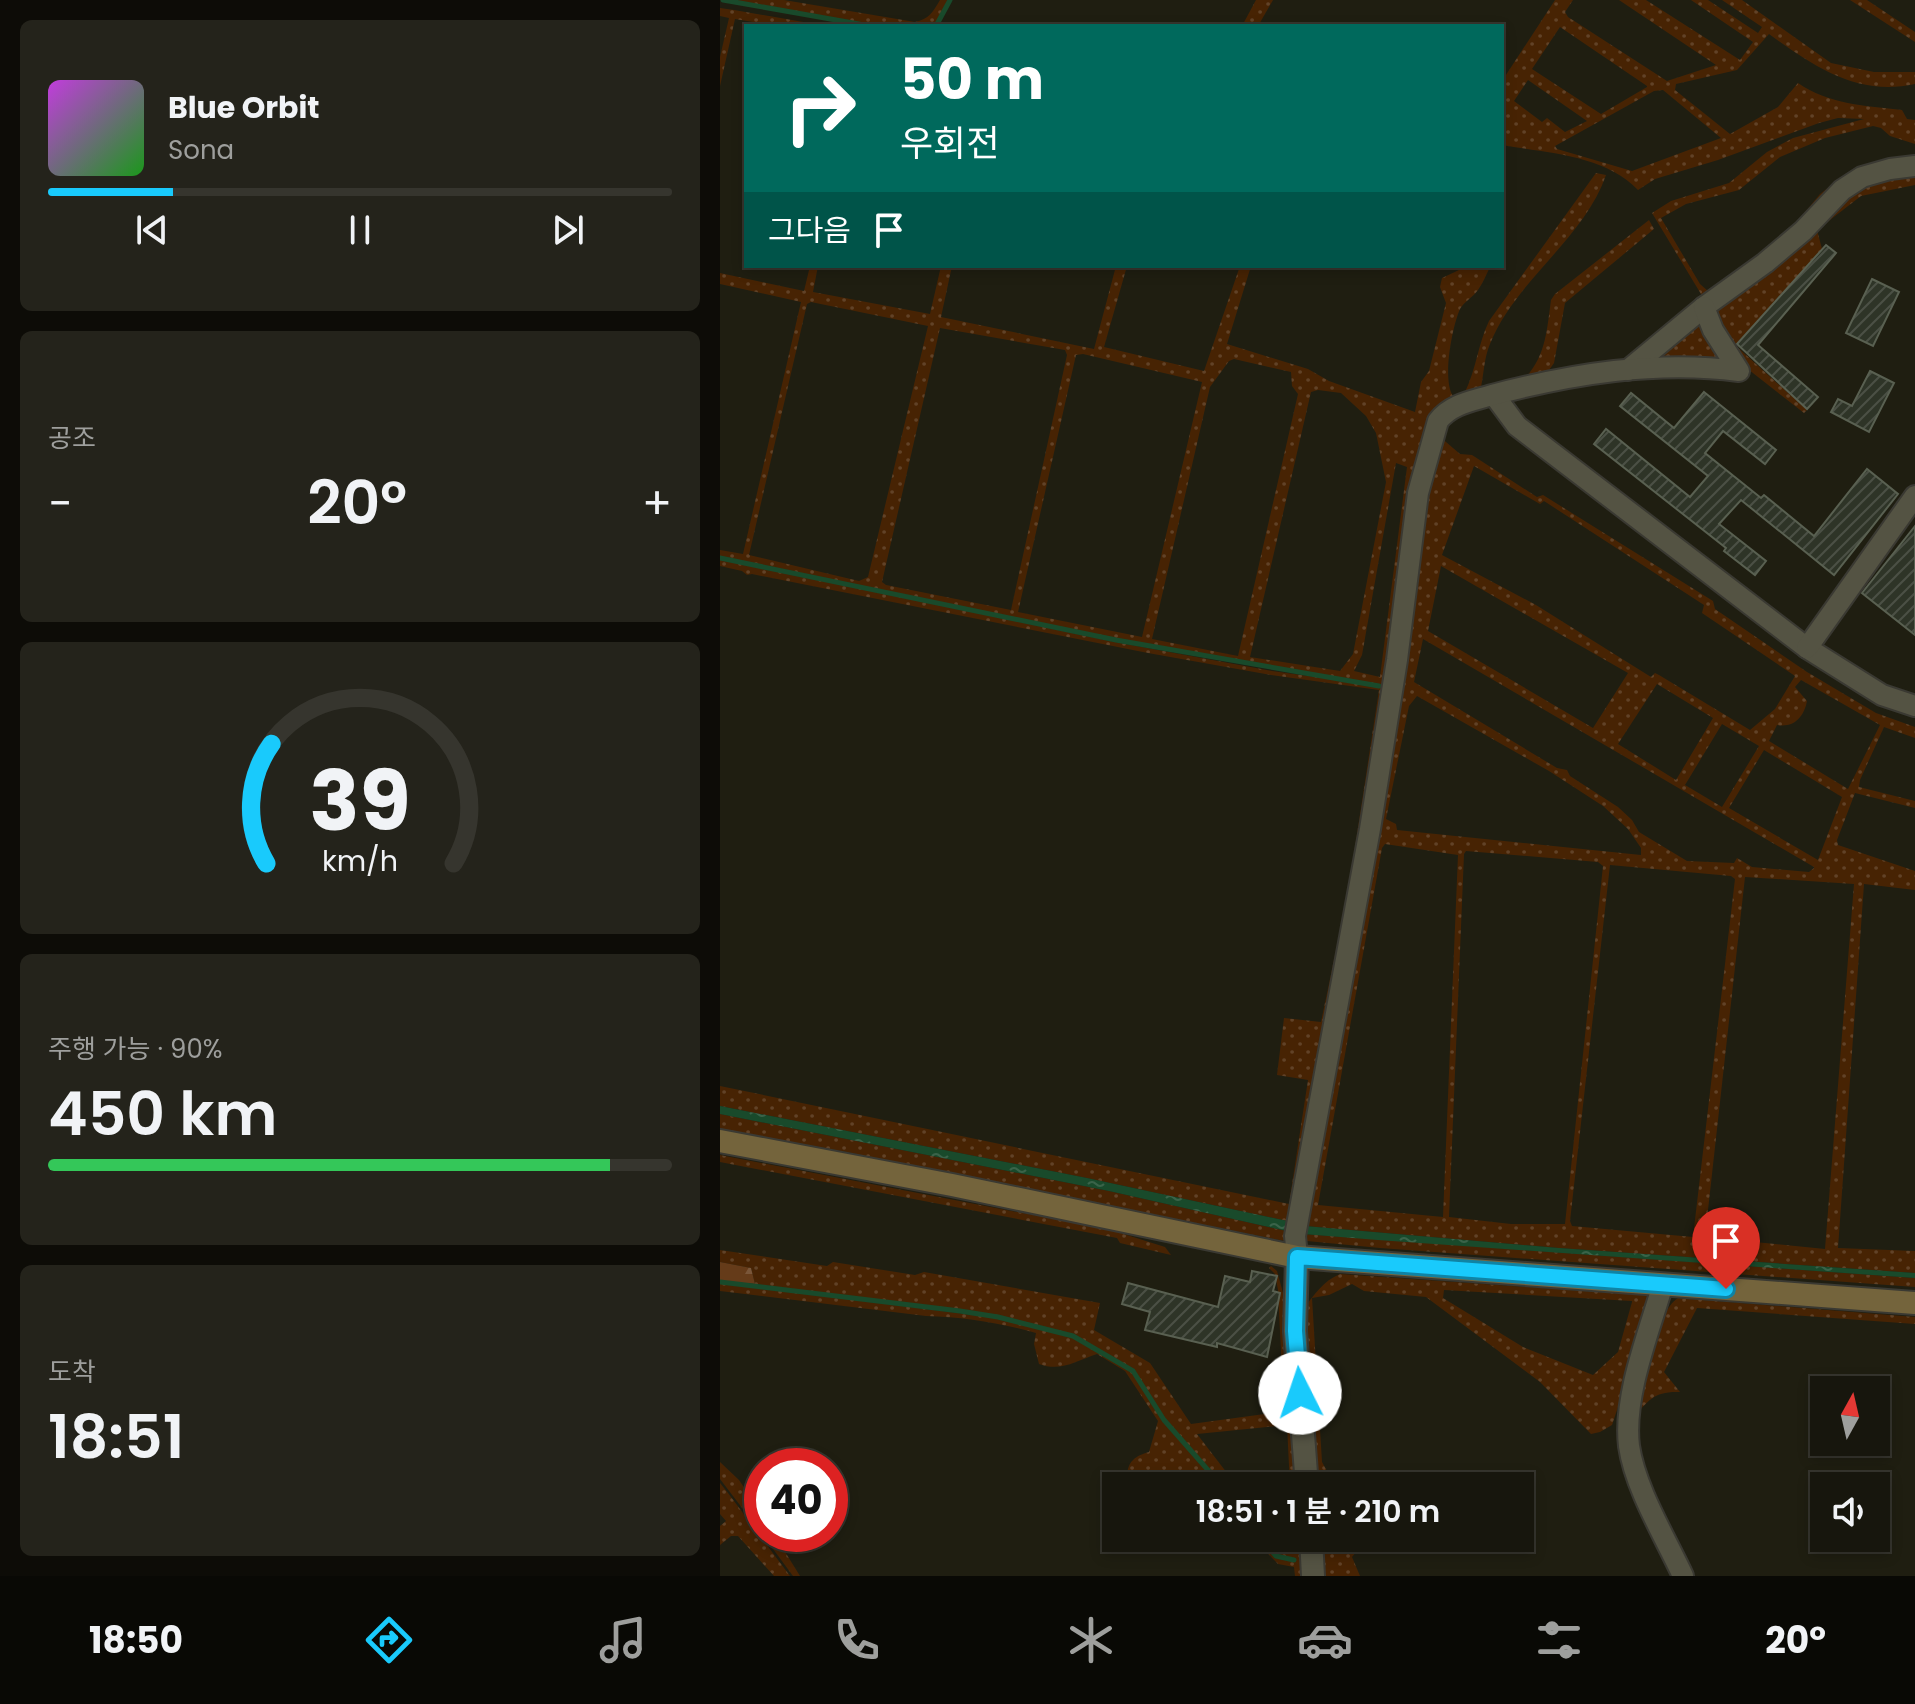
<!DOCTYPE html>
<html lang="ko">
<head>
<meta charset="utf-8">
<style>
  :root { --surface:#17160d; --page:#24231b; --text:#f1f3f6; --muted:#9e9f9d; --line:#36352e; --accent:#19cafc }
  body { margin:0; font-family:Poppins,"Noto Sans KR",sans-serif; background:var(--page); color:var(--text); height:100vh; display:flex; flex-direction:column; font-size:30px; white-space:nowrap }
  * { box-sizing:border-box; margin:0 }
  p { font-size:26px; color:var(--muted) }
  .icon { flex:none; width:44px; height:44px; fill:none; stroke:currentColor; stroke-width:2; stroke-linecap:round; stroke-linejoin:round }
  .map { position:relative; flex:1; overflow:hidden }
  .details { display:flex; flex-direction:column; gap:20px; padding:20px; background:#0d0c07; width:720px }
  .details>* { flex:none }
  .top-card { position:absolute; left:24px; top:24px; width:760px; height:244px; border-radius:0px; box-shadow:0 4px 12px #0003,0 0 0 2px var(--line); background:#00695c; color:#fff; overflow:hidden }
  .needle { width:52px; rotate:8deg }
  .controls { position:absolute; left:1090px; top:1376px; display:grid; gap:16px }
  .controls a { display:grid; place-items:center; width:80px; height:80px; border-radius:0px; background:var(--surface); box-shadow:0 4px 12px #0003,0 0 0 2px var(--line); font-size:40px }
  .speed { position:absolute; left:24px; top:1448px; display:flex; gap:16px; font-size:40px; font-weight:700; text-align:center }
  .speed>* { display:grid; place-content:center; width:104px; height:104px; border-radius:50%; background:var(--surface); box-shadow:0 4px 12px #0003,0 0 0 2px var(--line); line-height:1 }
  .speed .limit { border:12px solid #d22; background:#fff; color:#111 }
  .pin { position:absolute; display:grid; place-items:center; width:68px; height:68px; color:#fff; margin:-82px -34px; border-radius:50% 50% 50% 0; rotate:-45deg; box-shadow:0 0 8px #0007 }
  .pin .icon { rotate:45deg }
  .me { position:absolute; width:88px; margin:-44px; rotate:356deg; stroke-linejoin:round; filter:drop-shadow(0 0 6px #0008) }
  .turn { display:flex; align-items:center; gap:28px; height:168px; padding:0 24px; font-size:36px }
  .turn .icon { width:104px; height:104px; stroke-width:2.5 }
  .turn b { display:block; font-size:56px; line-height:68px }
  .then { display:flex; align-items:center; height:76px; padding:0 24px; background:#0003; gap:16px; font-size:30px }
  .big { font-size:60px; font-weight:600; line-height:1.1 }
  .details .widget { flex:1; display:flex; flex-direction:column; justify-content:center; gap:12px; min-width:0; padding:0 28px; border-radius:12px; background:var(--page) }
  .details .dial { align-items:center; gap:0 }
  .dial svg { height:208px; overflow:visible; fill:none; stroke:var(--line); stroke-width:7; stroke-linecap:round; text-anchor:middle }
  .dial text { fill:var(--text); stroke:none }
  .song { display:flex; align-items:center; gap:24px }
  .cover { width:96px; height:96px; border-radius:12px; background:linear-gradient(135deg,hsl(290 70% 55%),hsl(120 70% 35%)) }
  .played { height:8px; border-radius:4px; background:linear-gradient(90deg,var(--accent) 20%,var(--line) 20%) }
  .keys { display:flex; justify-content:space-around; direction:ltr }
  .heat { display:flex; justify-content:space-between; align-items:center; font-size:44px; direction:ltr }
  .charge { height:12px; border-radius:6px; background:linear-gradient(90deg,#34c759 90%,var(--line) 0) }
  .trip { position:absolute; left:382px; top:1472px; width:432px; height:80px; border-radius:0px; background:var(--surface); box-shadow:0 4px 12px #0003,0 0 0 2px var(--line); font-weight:600; line-height:80px; text-align:center }
  .dock { display:flex; height:128px; justify-content:space-around; align-items:center; background:#090905; color:var(--muted) }
  .dock .icon { width:56px; height:56px }
  .dock .current { color:var(--accent) }
  .dock b { font-size:36px; color:var(--text) }
  main { display:flex; flex:1; min-height:0 }
  .map>svg:first-child { display:block }
  .grass { fill:url(#grass-dots); fill-rule:evenodd }
  .forest { fill:url(#forest-firs) }
  .water { fill:url(#water-ripples) }
  .lines { fill:none; stroke-linecap:round; stroke-linejoin:round }
  .stream { stroke:#194a2b; stroke-width:5 }
  .building { fill:url(#building-hatch); stroke:#596051; stroke-width:2 }
  .minor-casing { stroke:#3a3932; stroke-width:24 }
  .tertiary-casing { stroke:#3a3932; stroke-width:26 }
  .secondary-casing { stroke:#3a3932; stroke-width:26 }
  .minor { stroke:#545343; stroke-width:20 }
  .tertiary { stroke:#545343; stroke-width:22 }
  .secondary { stroke:#74643c; stroke-width:22 }
  .route-casing { stroke:#1083a4; stroke-width:20 }
  .route { stroke:#19cafc; stroke-width:14 }
</style>
</head>
<body>
<main>
<section class="details">
<div class="widget">
<div class="song"><i class="cover"></i><div><b>Blue Orbit</b><p>Sona</p></div></div>
<div class="played"></div>
<div class="keys"><svg class="icon" aria-label="previous" viewBox="0 0 24 24"><path d="M18 5L8 12l10 7zM5 5v14"/></svg><svg class="icon" aria-label="pause" viewBox="0 0 24 24"><path d="M8 5v14M16 5v14"/></svg><svg class="icon" aria-label="next" viewBox="0 0 24 24"><path d="M6 5l10 7-10 7zM19 5v14"/></svg></div>
</div>
<div class="widget"><p>공조</p>
<div class="heat"><a>−</a><b class="big">20°</b><a>+</a></div>
</div>
<div class="widget dial"><svg viewBox="0 0 100 80">
<path d="M14 69A42 42 0 1 1 86 69"/>
<path d="M14 69A42 42 0 0 1 16 23" stroke="#19cafc"/>
<text x="50" y="56" font-size="32" font-weight="700">39</text>
<text x="50" y="72" font-size="11">km/h</text>
</svg></div>
<div class="widget"><p>주행 가능 · 90%</p><b class="big">450 km</b><div class="charge"></div></div>
<div class="widget"><p>도착</p><b class="big">18:51</b></div>
</section>
<div class="map">
<svg width="1195" height="1576" viewBox="0 0 1195 1576">
  <defs>
    <pattern id="grass-dots" width="8" height="8" patternUnits="userSpaceOnUse" patternTransform="scale(2)"><rect width="8" height="8" fill="#472303"/><path d="M2 2h.1M6 6h.1" fill="none" stroke="#614227" stroke-width="1.8" stroke-linecap="round"/></pattern>
    <pattern id="forest-firs" width="22" height="20" patternUnits="userSpaceOnUse" patternTransform="scale(2)"><rect width="22" height="20" fill="#653b19"/><path d="M5 1l3.5 6h-7zM16 11l3.5 6h-7z" fill="#7a5639"/></pattern>
    <pattern id="water-ripples" width="26" height="14" patternUnits="userSpaceOnUse" patternTransform="scale(2)"><rect width="26" height="14" fill="#194a2b"/><path d="M2 4q2-2 4 0t4 0M15 11q2-2 4 0t4 0" fill="none" stroke="#3a6349"/></pattern>
    <pattern id="building-hatch" width="6" height="6" patternUnits="userSpaceOnUse" patternTransform="scale(2)"><rect width="6" height="6" fill="#2e3427"/><path d="M-1 1l2-2M0 6l6-6M5 7l2-2" fill="none" stroke="#4b5045"/></pattern>
  </defs>
  <rect width="100%" height="100%" fill="#1f1e11"/>
  <g class="grass">
    <path d="M13 0H64L195 22C209 19 213 12 220 0H229L215 26H161Z"/>
    <path d="M536 0H553L538 26H522Z"/>
    <path d="M835 0H853L845 12 848 17 947 81 996 65 899 0H926L1020 60 1033 42 971 0H988L1038 33 1042 27 1002 0H1022L1111 63 1154 72H1195V84C1138 97 1093 66 1049 34L1017 70 956 84 955 90 1010 134 1058 107 1078 83C1108 104 1146 106 1182 110L1187 119 1195 120V144L1170 136 1161 128 1153 126 1105 138 1060 157 1019 190 966 204 941 218 980 284 989 292 1073 227 1100 194 1125 175 1174 157H1188L1162 167 984 299 932 213 951 201 1009 183 1047 152 1073 138 1144 119 1118 118 1099 123 998 160 935 179 918 190C885 155 827 153 782 145V81ZM840 27 927 86V87L881 114 812 69ZM808 80 867 121 845 132 827 118 822 122 794 101ZM943 90 1001 138 912 171 837 149 835 146 934 91Z"/>
    <path d="M1130 0H1147L1195 32V42Z"/>
    <path d="M0 8 14 10 106 26H57L15 19 0 86V57L9 18 0 16Z"/>
    <path d="M1188 172 1195 177V185L1141 196 1097 230 1102 249 1015 345 1087 410 1084 413 1024 366 992 310 1142 184Z"/>
    <path d="M876 173 886 175C864 239 794 282 770 344 764 358 764 373 761 387L745 392C756 370 758 344 769 321Z"/>
    <path d="M929 220 934 229 845 303 834 363 827 373 807 376C826 354 827 329 831 300L835 294Z"/>
    <path d="M90 266H98L93 292 210 314 221 266H232L221 317 374 349 396 266H407L384 347 484 371 520 266H531L507 344 588 369 609 381 695 412 701 382 709 371 726 303 720 287 722 278 739 270 740 266 770 267C766 275 763 283 758 290 753 297 744 302 740 309 732 327 722 380 733 396L721 404 665 687 572 1222 367 1178 0 1106V1086L569 1204 588 1080 557 1075 564 1018 601 1022 628 893 659 690 551 675 428 653 32 574 27 575 22 571 0 566V559L395 642 552 671 661 686 396 639 0 556V550L23 554 81 302 0 284V273L84 291ZM91 302 208 326 148 577 139 581 29 555 87 304ZM220 328 345 350 347 355 291 610 166 585 162 582ZM363 354 482 382 422 637 298 612 356 355ZM514 359 571 372 572 386 578 394 518 656 432 639 490 387 509 361ZM598 390 621 393 646 416 656 433 666 482 633 654 620 671 530 657 591 392ZM676 463 687 467 660 677 634 671 642 655Z"/>
    <path d="M982 321 1011 366 921 363Z"/>
    <path d="M719 436 740 454 752 455 817 497 823 495 993 601 995 609 1087 672 1156 713 1195 727V738L1164 727 1140 780 1139 787 1195 801V808L1135 793 1117 840 1118 845 1195 871V890L1144 884 1118 1248 1195 1251V1273L839 1248 585 1226 715 449ZM754 466 820 504 824 501 984 605 982 613 1075 676 1055 709 1030 730 939 675 935 673 931 677 816 605 722 555ZM721 566 908 673 873 728 708 631ZM703 639 1094 867V868L1089 872 1032 867 1017 858 1014 863 967 861 919 832 912 820 898 807 850 776 847 770 837 768 694 682ZM1081 680 1160 725 1128 789 1049 741 1057 725C1074 728 1084 717 1087 701L1075 687ZM937 684 993 718 956 780 898 744ZM697 696 829 771 883 806 908 829 921 848V855L677 830 676 824 666 819 689 706ZM1002 724 1039 746 1002 807 965 785ZM1044 750 1122 797 1098 860 1009 808ZM665 844 738 855 723 1217 598 1205 662 848ZM746 851 878 862 883 866 845 1224H791L729 1217 744 854ZM890 865 1011 876 1015 879 973 1237 852 1226 850 1221ZM1025 877 1134 884 1105 1249 985 1237Z"/>
    <path d="M0 1114 389 1191 571 1232 566 1241 554 1239 127 1152 0 1129Z"/>
    <path d="M0 1155 391 1230 445 1247 451 1255 400 1243 397 1238 0 1162Z"/>
    <path d="M583 1234 1195 1278V1287L660 1248 587 1241 583 1239Z"/>
    <path d="M0 1250 107 1266 113 1262 195 1275 204 1272 380 1303 374 1330 430 1363 471 1424 566 1411 563 1394 558 1290 555 1274 549 1268 551 1266 557 1271 565 1300 576 1486H570L567 1425 477 1434 517 1486H504L445 1419 414 1370 354 1335 278 1315 35 1284 31 1268 0 1262Z"/>
    <path d="M620 1274 935 1296 892 1425 880 1432 871 1434 820 1382 706 1297 644 1291 632 1284 609 1295 592 1298 602 1462 615 1486H593L584 1308C595 1294 603 1281 620 1274ZM724 1290 912 1301V1302L898 1352 873 1375 803 1347 723 1298Z"/>
    <path d="M0 1283 277 1318 353 1337 412 1372 443 1420 500 1486C475 1486 425 1493 407 1476 408 1461 415 1456 429 1452L438 1421 405 1371 377 1354C356 1361 341 1372 319 1364L314 1344 316 1333C280 1323 244 1317 206 1316L0 1291Z"/>
    <path d="M958 1298 1195 1317V1324L977 1308 944 1372 960 1392C934 1391 929 1400 913 1418 920 1392 936 1311 958 1298Z"/>
    <path d="M0 1462 19 1480 42 1514V1534L0 1479Z"/>
    <path d="M0 1483 8 1493 70 1576H54L18 1536H11L0 1545V1526L6 1521 0 1514Z"/>
    <path d="M42 1534H54L80 1576H73Z"/>
    <path d="M533 1538H539L555 1557 574 1561V1558L557 1555 542 1538H579L581 1576H575L574 1567 558 1564Z"/>
    <path d="M596 1538H643L645 1541 632 1557 640 1576H599Z"/>
  </g>
  <path class="forest" d="M0 1262 31 1268 35 1284 0 1281Z"/>
  <g class="water">
    <path d="M0 1106 367 1178 572 1222 571 1232 389 1191 0 1114Z"/>
    <path d="M585 1226 839 1248 1195 1273V1278L658 1240 583 1234Z"/>
  </g>
  <g class="lines">
    <g class="stream">
      <path d="M3 0 150 26"/>
      <path d="M216 26 230 0"/>
      <path d="M0 558 396 640 659 686"/>
      <path d="M0 1282 240 1311 278 1317 353 1336 413 1371 444 1420 502 1486"/>
      <path d="M540 1538 556 1556 574 1560"/>
    </g>
  </g>
  <g class="building">
    <path d="M1106 245 1116 253 1038 345 1098 397 1087 409 1017 344Z"/>
    <path d="M1152 279 1179 292 1153 346 1126 333Z"/>
    <path d="M1150 371 1174 383 1149 432 1111 412 1118 399 1132 406Z"/>
    <path d="M984 392 1056 450 1045 464 1003 431 985 453 1041 498 1044 495 1094 536 1147 469 1178 494 1114 575 1021 500 999 524 1046 561 1035 575 1004 551 1006 548 874 444 886 429 970 497 988 476 900 406 911 393 954 428Z"/>
    <path d="M1195 526V635L1142 593Z"/>
    <path d="M532 1271 557 1276 553 1291 560 1293 547 1357 497 1343V1347L425 1330 430 1312 402 1304 408 1283 498 1307 505 1276 530 1282Z"/>
  </g>
  <g class="lines">
    <defs>
      <g id="minor">
        <path d="M908 370 984 307 1045 263 1083 231 1122 190 1142 177 1170 169 1195 166"/>
        <path d="M774 395 797 426 1087 648 1162 695 1195 706"/>
        <path d="M1087 648 1195 496"/>
        <path d="M577 1257 575 1236 650 829 677 660 698 493 718 421C731 404 752 401 772 395 852 374 936 360 1019 371L993 330 984 307"/>
        <path d="M943 1284C929 1332 903 1396 909 1446 915 1488 945 1537 963 1576"/>
      </g>
      <g id="tertiary">
        <path d="M577 1257 575 1331 587 1486"/>
        <path d="M591 1538 593 1576"/>
      </g>
      <path id="secondary" d="M0 1141 232 1185 577 1257 1195 1303"/>
    </defs>
    <use href="#minor" class="minor-casing"/>
    <use href="#tertiary" class="tertiary-casing"/>
    <use href="#secondary" class="secondary-casing"/>
    <use href="#minor" class="minor"/>
    <use href="#tertiary" class="tertiary"/>
    <use href="#secondary" class="secondary"/>
  </g>
  <g class="lines">
    <defs>
      <path id="route" d="M580 1393 575 1331 577 1257 1006 1289"/>
    </defs>
    <use href="#route" class="route-casing"/>
    <use href="#route" class="route"/>
  </g>
</svg>
<div class="controls">
<a><svg class="needle" viewBox="-14 -14 28 28"><path d="M0-13l5 13h-10z" fill="#e53935"/><path d="M0 13l5-13h-10z" fill="#9e9f9d"/></svg></a>
<a><svg class="icon" aria-label="sound" viewBox="0 0 24 24"><path d="M4 9h4l5-4v14l-5-4H4zM17 9q2 3 0 6"/></svg></a>
</div>
<div class="speed"><div class="limit">40</div></div>
<div class="pin" style="left:1006px;top:1289px;background:#d93025"><svg class="icon" aria-label="arrive" viewBox="0 0 24 24"><path d="M6 21V4h12l-3 4 3 4H6"/></svg></div>
<svg class="me" style="left:580px;top:1393px" viewBox="-20 -20 40 40"><circle r="19" fill="#fff"/><path d="M0-13L10 11 0 6-10 11z" fill="#19cafc"/></svg>
<div class="trip">18:51 · 1 분 · 210 m</div>
<div class="top-card">
<div class="turn"><svg class="icon" aria-label="right" viewBox="0 0 24 24"><path d="M7 20v-9h11M14 6l5 5-5 5"/></svg><div><b>50 m</b>우회전</div></div>
<div class="then">그다음<svg class="icon" aria-label="arrive" viewBox="0 0 24 24"><path d="M6 21V4h12l-3 4 3 4H6"/></svg></div>
</div>
</div>
</main>
<nav class="dock">
<b>18:50</b>
<svg class="icon current" aria-label="directions" viewBox="0 0 24 24"><path d="M12 3l9 9-9 9-9-9zM9 14v-3h6M13 9l2 2-2 2"/></svg>
<svg class="icon" aria-label="music" viewBox="0 0 24 24"><path d="M9 18V5l10-2v13"/><circle cx="6" cy="18" r="3"/><circle cx="16" cy="16" r="3"/></svg>
<svg class="icon" aria-label="phone" viewBox="0 0 24 24"><path d="M5 4h4l2 5-3 2q2 4 5 5l2-3 5 2v4C11 20 4 13 5 4z"/></svg>
<svg class="icon" aria-label="climate" viewBox="0 0 24 24"><path d="M12 3v18M4 7l16 10M4 17L20 7"/></svg>
<svg class="icon" aria-label="car" viewBox="0 0 24 24"><path d="M5 17H2v-5l4-1 3-4h7l3 4 3 1v5h-3M9 17h6M6 11h13"/><circle cx="7" cy="17" r="2"/><circle cx="17" cy="17" r="2"/></svg>
<svg class="icon" aria-label="filters" viewBox="0 0 24 24"><path d="M4 7h16M4 17h16"/><circle cx="9" cy="7" r="2"/><circle cx="15" cy="17" r="2"/></svg>
<b>20°</b>
</nav>
</body>
</html>
